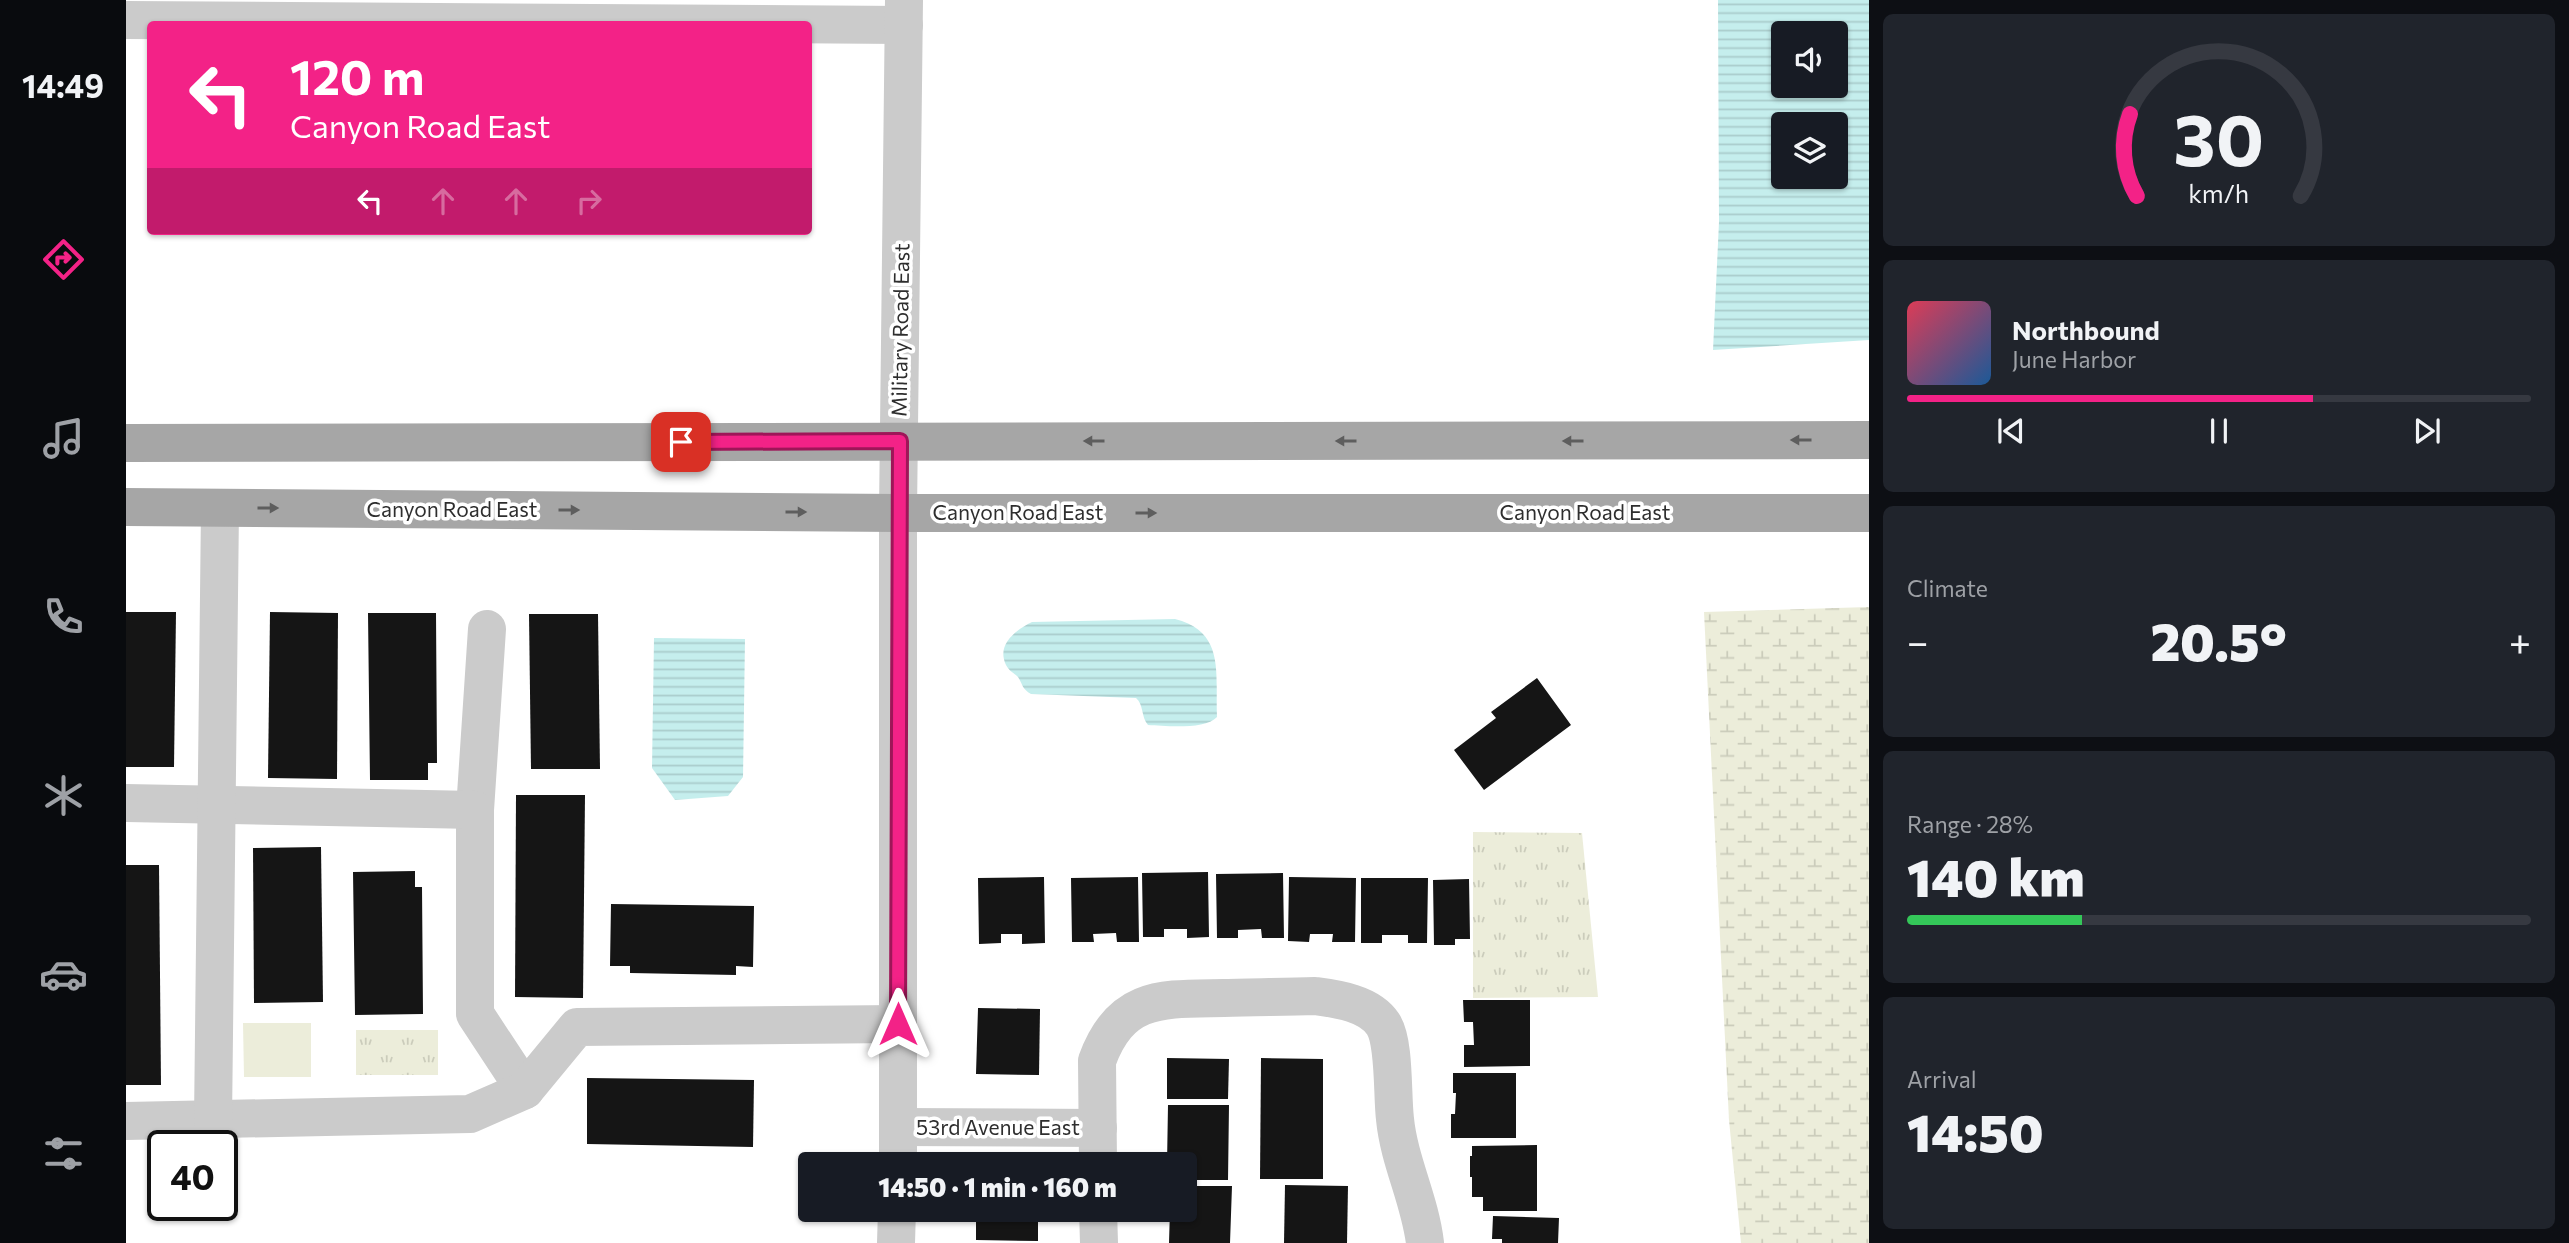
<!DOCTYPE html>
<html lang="en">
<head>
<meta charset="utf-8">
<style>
  :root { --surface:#171b24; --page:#20242c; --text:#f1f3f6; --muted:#9ea1a6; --line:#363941; --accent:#f32287 }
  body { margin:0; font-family:Commissioner,sans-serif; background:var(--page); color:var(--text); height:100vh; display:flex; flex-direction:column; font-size:26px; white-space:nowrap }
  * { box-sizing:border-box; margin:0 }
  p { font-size:23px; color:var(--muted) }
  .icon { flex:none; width:38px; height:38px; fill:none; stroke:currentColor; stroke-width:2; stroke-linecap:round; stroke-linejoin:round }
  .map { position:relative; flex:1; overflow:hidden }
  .details { display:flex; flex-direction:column; gap:14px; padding:14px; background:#0d0f14; width:700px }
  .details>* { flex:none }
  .top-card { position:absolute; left:21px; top:21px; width:665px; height:214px; border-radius:7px; box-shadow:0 2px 5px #0004; background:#f32287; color:#fff; overflow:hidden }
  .buttons { position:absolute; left:1645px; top:21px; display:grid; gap:14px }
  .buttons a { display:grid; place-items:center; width:77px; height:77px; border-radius:7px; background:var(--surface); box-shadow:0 2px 5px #0004; font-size:35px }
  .speed { position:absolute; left:21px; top:1130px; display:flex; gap:14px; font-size:35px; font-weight:700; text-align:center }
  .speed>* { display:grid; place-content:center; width:91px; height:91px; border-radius:50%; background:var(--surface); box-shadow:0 2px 5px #0004; line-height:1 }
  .speed .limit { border:4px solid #111; border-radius:10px; background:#fff; color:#111 }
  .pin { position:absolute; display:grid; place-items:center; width:60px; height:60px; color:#fff; margin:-30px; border-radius:14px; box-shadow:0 4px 10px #0006 }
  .me { position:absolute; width:77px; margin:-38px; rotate:0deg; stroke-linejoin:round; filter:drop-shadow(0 0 5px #0008) }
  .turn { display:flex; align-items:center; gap:24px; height:147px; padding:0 28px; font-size:32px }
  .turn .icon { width:91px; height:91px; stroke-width:2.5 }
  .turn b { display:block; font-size:49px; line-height:60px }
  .lanes { display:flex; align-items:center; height:66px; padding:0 28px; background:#0003; justify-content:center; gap:35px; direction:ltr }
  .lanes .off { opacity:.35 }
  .big { font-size:52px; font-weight:800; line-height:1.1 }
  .details .card { flex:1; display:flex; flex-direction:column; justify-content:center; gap:10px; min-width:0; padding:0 24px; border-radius:10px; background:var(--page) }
  .details .dial { align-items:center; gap:0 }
  .dial svg { height:182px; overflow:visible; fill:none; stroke:var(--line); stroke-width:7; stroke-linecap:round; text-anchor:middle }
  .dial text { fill:var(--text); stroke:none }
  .song { display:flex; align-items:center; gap:21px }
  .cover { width:84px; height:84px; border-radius:10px; background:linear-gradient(135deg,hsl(350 70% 55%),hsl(210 70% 35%)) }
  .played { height:7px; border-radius:4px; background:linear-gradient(90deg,var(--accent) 65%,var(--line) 65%) }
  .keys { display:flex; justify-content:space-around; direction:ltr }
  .heat { display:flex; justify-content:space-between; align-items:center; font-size:38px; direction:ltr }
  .charge { height:10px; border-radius:5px; background:linear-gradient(90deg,#34c759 28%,var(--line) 0) }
  .trip { position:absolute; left:672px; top:1152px; width:399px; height:70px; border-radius:7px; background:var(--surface); box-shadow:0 2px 5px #0004; font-weight:800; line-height:70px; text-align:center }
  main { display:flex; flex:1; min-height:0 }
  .tab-bar { display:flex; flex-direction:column; width:126px; justify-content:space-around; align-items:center; background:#090b0e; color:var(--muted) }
  .tab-bar .icon { width:49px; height:49px }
  .tab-bar .selected { color:var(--accent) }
  .tab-bar b { font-size:32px; color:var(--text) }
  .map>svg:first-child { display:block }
  .wetland { fill:url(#wetland-marsh) }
  .park { fill:url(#park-tufts) }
  .garden { fill:#ecedda }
  .water { fill:url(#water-rules); fill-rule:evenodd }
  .building { fill:#151515 }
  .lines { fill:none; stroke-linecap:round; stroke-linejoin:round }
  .minor { stroke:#cbcbcb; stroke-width:38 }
  .major { stroke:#a6a6a6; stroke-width:38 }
  .oneway { fill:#5e5e5e }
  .route-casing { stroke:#9e1658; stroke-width:18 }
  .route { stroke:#f32287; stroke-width:12 }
  .labels { text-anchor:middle; stroke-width:7; stroke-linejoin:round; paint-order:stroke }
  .street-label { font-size:21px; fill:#2e2e2e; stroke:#fff }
</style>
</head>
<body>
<main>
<nav class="tab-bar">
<b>14:49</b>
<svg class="icon selected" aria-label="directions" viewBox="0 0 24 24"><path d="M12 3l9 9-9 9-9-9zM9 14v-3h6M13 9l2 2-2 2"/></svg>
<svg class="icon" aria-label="music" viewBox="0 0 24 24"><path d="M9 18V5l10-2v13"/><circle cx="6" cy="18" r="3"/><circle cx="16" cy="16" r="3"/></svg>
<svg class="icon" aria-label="phone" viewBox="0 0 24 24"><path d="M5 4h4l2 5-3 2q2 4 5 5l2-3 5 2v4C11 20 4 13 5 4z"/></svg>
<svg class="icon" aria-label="climate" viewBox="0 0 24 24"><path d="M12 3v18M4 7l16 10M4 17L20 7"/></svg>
<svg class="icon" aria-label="car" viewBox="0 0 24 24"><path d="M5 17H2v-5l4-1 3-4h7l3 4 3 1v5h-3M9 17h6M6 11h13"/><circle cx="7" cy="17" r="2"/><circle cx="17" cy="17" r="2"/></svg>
<svg class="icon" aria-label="filters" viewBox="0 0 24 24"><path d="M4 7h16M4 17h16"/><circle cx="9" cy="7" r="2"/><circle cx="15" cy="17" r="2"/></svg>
</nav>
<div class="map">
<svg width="1743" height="1243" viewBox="0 0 1743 1243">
  <defs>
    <pattern id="wetland-marsh" width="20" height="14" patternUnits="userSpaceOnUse" patternTransform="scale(1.75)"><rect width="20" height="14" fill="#ecedda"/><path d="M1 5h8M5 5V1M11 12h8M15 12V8" fill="none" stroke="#cbccbb"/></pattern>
    <pattern id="park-tufts" width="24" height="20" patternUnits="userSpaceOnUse" patternTransform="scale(1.75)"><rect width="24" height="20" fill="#ecedda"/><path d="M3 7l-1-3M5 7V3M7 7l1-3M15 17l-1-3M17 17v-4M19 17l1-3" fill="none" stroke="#cbccbb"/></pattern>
    <pattern id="water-rules" width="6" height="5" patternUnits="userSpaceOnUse" patternTransform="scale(1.75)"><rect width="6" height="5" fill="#c5eeed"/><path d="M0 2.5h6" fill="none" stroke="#acc"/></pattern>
  </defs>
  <rect width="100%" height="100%" fill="#fff"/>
  <path class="wetland" d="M1743 607V1243H1615L1603 1120 1578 612Z"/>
  <g class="park">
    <path d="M1347 832 1456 833 1472 997 1347 998Z"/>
    <rect x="230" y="1030" width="82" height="45"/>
  </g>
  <path class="garden" d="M117 1023H185V1077H118Z"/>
  <g class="water">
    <path d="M1592 0H1743V340L1587 350 1593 222ZM1657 33H1710V86H1657ZM1657 124H1710V177H1657Z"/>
    <path d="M1049 619C1100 632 1089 674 1091 717 1079 730 1040 726 1022 725 1015 717 1018 705 1010 698L905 694C896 689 897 685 892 677 888 673 883 671 880 665 870 644 890 630 906 622Z"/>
    <path d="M528 638 619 639 617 777 602 796 549 800 526 768Z"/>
  </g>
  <g class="building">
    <path d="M0 612H50L48 767H0Z"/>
    <path d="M144 612 212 613 211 779 142 778Z"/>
    <path d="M242 613H310L311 763H302V780H244Z"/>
    <path d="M403 614H472L474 769H405Z"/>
    <path d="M1411 678 1445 725 1358 790 1328 750 1370 718 1365 712Z"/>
    <path d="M390 795H459L457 998 389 997Z"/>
    <path d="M195 847 197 1002 128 1003 127 848Z"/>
    <path d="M0 865H33L35 1085H0Z"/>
    <path d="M289 871V887H296L297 1014 229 1015 227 872Z"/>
    <path d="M1082 872 1083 937 1061 938V929H1038V937H1017L1016 873Z"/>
    <path d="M1157 873 1158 938H1136L1135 929 1112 930V938H1091L1090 874Z"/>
    <path d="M918 877 919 943 896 944V934H875V943L853 944 852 878Z"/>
    <path d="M1012 877 1013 942H991L990 933 967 934 968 942H946L945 878Z"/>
    <path d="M1163 877 1230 878 1229 942H1206L1207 934H1184L1183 942 1162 941Z"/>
    <path d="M1235 878H1302L1301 943H1282V935H1256V943H1235Z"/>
    <path d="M1343 879 1344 939H1329V945H1308L1307 880Z"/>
    <path d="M485 904 628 906 627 967 610 966V975L504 973V966H484Z"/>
    <path d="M1337 1000H1404V1066L1338 1067V1045H1348L1347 1022H1338Z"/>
    <path d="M852 1008 914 1009 913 1075 850 1074Z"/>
    <path d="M1041 1058 1103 1059 1102 1099H1041Z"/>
    <path d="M1135 1058 1197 1059V1179H1134Z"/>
    <path d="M1327 1073H1390V1138H1325V1114H1329L1330 1093H1327Z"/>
    <path d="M461 1078 628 1080 627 1147 461 1144Z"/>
    <path d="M1042 1105H1103L1102 1180H1059V1164H1041Z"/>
    <path d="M1411 1145V1211H1357V1197H1346V1177H1344V1156H1346V1146Z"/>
    <path d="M1159 1185 1222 1186 1221 1243H1158Z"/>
    <path d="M1059 1186H1106L1104 1243H1043L1044 1209H1059Z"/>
    <path d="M850 1209H912V1241L850 1240Z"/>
    <path d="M1367 1216 1433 1218 1432 1243H1376V1239H1366Z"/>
  </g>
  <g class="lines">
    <g class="minor">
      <path d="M0 20 778 25"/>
      <path d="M361 629 349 810V1014L399 1090"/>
      <path d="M0 803 349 810"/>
      <path d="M0 1121 344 1114 399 1090 451 1027 772 1024"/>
      <path d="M87 1121 94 508"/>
      <path d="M772 1127 972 1128"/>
      <path d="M772 1164V513L778 0"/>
      <path d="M972 1164 971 1061C995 994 1038 999 1098 998 1128 997 1159 997 1189 996 1211 999 1243 1003 1257 1024 1269 1042 1266 1095 1269 1119 1273 1161 1294 1200 1299 1243"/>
      <path d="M972 1209 973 1243"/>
      <path d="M770 1243 771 1209"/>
    </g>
    <g class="major">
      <path d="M0 443 1743 440"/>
      <path d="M0 507 772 513H1743"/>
    </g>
  </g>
  <defs><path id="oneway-solid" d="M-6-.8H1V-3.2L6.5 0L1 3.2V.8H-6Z" transform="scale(1.75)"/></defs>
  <g class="oneway">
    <use href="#oneway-solid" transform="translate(1675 440) rotate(180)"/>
    <use href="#oneway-solid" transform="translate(968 441) rotate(180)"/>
    <use href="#oneway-solid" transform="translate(1220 441) rotate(180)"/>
    <use href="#oneway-solid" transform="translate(1447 441) rotate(180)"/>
    <use href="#oneway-solid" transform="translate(142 508)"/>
    <use href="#oneway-solid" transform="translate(443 510)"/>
    <use href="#oneway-solid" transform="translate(670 512)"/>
    <use href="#oneway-solid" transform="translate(1020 513)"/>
  </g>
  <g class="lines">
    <defs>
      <path id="route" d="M555 442 774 441 772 1024"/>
    </defs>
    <use href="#route" class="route-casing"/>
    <use href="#route" class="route"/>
  </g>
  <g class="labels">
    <g class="street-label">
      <text transform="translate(775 330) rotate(-89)" y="7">Military Road East</text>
      <text x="326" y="517">Canyon Road East</text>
      <text x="892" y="520">Canyon Road East</text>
      <text x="1459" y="520">Canyon Road East</text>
      <text x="872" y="1135">53rd Avenue East</text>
    </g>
  </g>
</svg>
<div class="buttons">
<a><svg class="icon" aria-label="sound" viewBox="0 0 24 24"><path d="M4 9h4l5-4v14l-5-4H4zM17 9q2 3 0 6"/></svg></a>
<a><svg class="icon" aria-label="layers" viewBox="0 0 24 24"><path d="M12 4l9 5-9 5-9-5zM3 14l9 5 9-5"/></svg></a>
</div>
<div class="speed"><div class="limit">40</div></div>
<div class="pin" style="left:555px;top:442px;background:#d93025"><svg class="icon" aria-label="arrive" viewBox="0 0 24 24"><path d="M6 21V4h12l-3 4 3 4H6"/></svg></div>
<svg class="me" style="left:772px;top:1024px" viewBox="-20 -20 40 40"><path d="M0-17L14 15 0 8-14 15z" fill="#f32287" stroke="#fff" stroke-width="4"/></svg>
<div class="trip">14:50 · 1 min · 160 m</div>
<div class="top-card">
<div class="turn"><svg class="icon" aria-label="left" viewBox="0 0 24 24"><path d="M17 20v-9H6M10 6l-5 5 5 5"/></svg><div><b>120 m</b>Canyon Road East</div></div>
<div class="lanes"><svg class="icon" aria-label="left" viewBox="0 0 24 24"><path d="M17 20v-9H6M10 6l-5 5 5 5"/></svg><svg class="icon off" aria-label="ahead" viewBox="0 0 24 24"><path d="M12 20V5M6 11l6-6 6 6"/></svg><svg class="icon off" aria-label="ahead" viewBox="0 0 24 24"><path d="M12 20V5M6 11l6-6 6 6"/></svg><svg class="icon off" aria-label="right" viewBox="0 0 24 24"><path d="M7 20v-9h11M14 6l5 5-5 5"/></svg></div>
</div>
</div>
<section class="details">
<div class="card dial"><svg viewBox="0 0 100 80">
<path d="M14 69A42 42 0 1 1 86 69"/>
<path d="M14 69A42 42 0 0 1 11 33" stroke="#f32287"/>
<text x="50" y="56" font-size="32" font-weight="700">30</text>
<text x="50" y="72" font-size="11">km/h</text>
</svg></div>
<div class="card">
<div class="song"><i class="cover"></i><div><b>Northbound</b><p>June Harbor</p></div></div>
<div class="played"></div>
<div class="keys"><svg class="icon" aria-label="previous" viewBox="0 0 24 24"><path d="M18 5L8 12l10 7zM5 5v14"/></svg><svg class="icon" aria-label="pause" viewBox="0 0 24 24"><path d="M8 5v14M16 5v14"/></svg><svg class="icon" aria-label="next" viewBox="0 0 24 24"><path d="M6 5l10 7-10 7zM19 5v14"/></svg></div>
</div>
<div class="card"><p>Climate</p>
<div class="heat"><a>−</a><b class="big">20.5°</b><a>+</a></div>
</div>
<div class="card"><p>Range · 28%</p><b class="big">140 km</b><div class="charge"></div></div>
<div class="card"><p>Arrival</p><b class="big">14:50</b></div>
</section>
</main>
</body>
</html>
